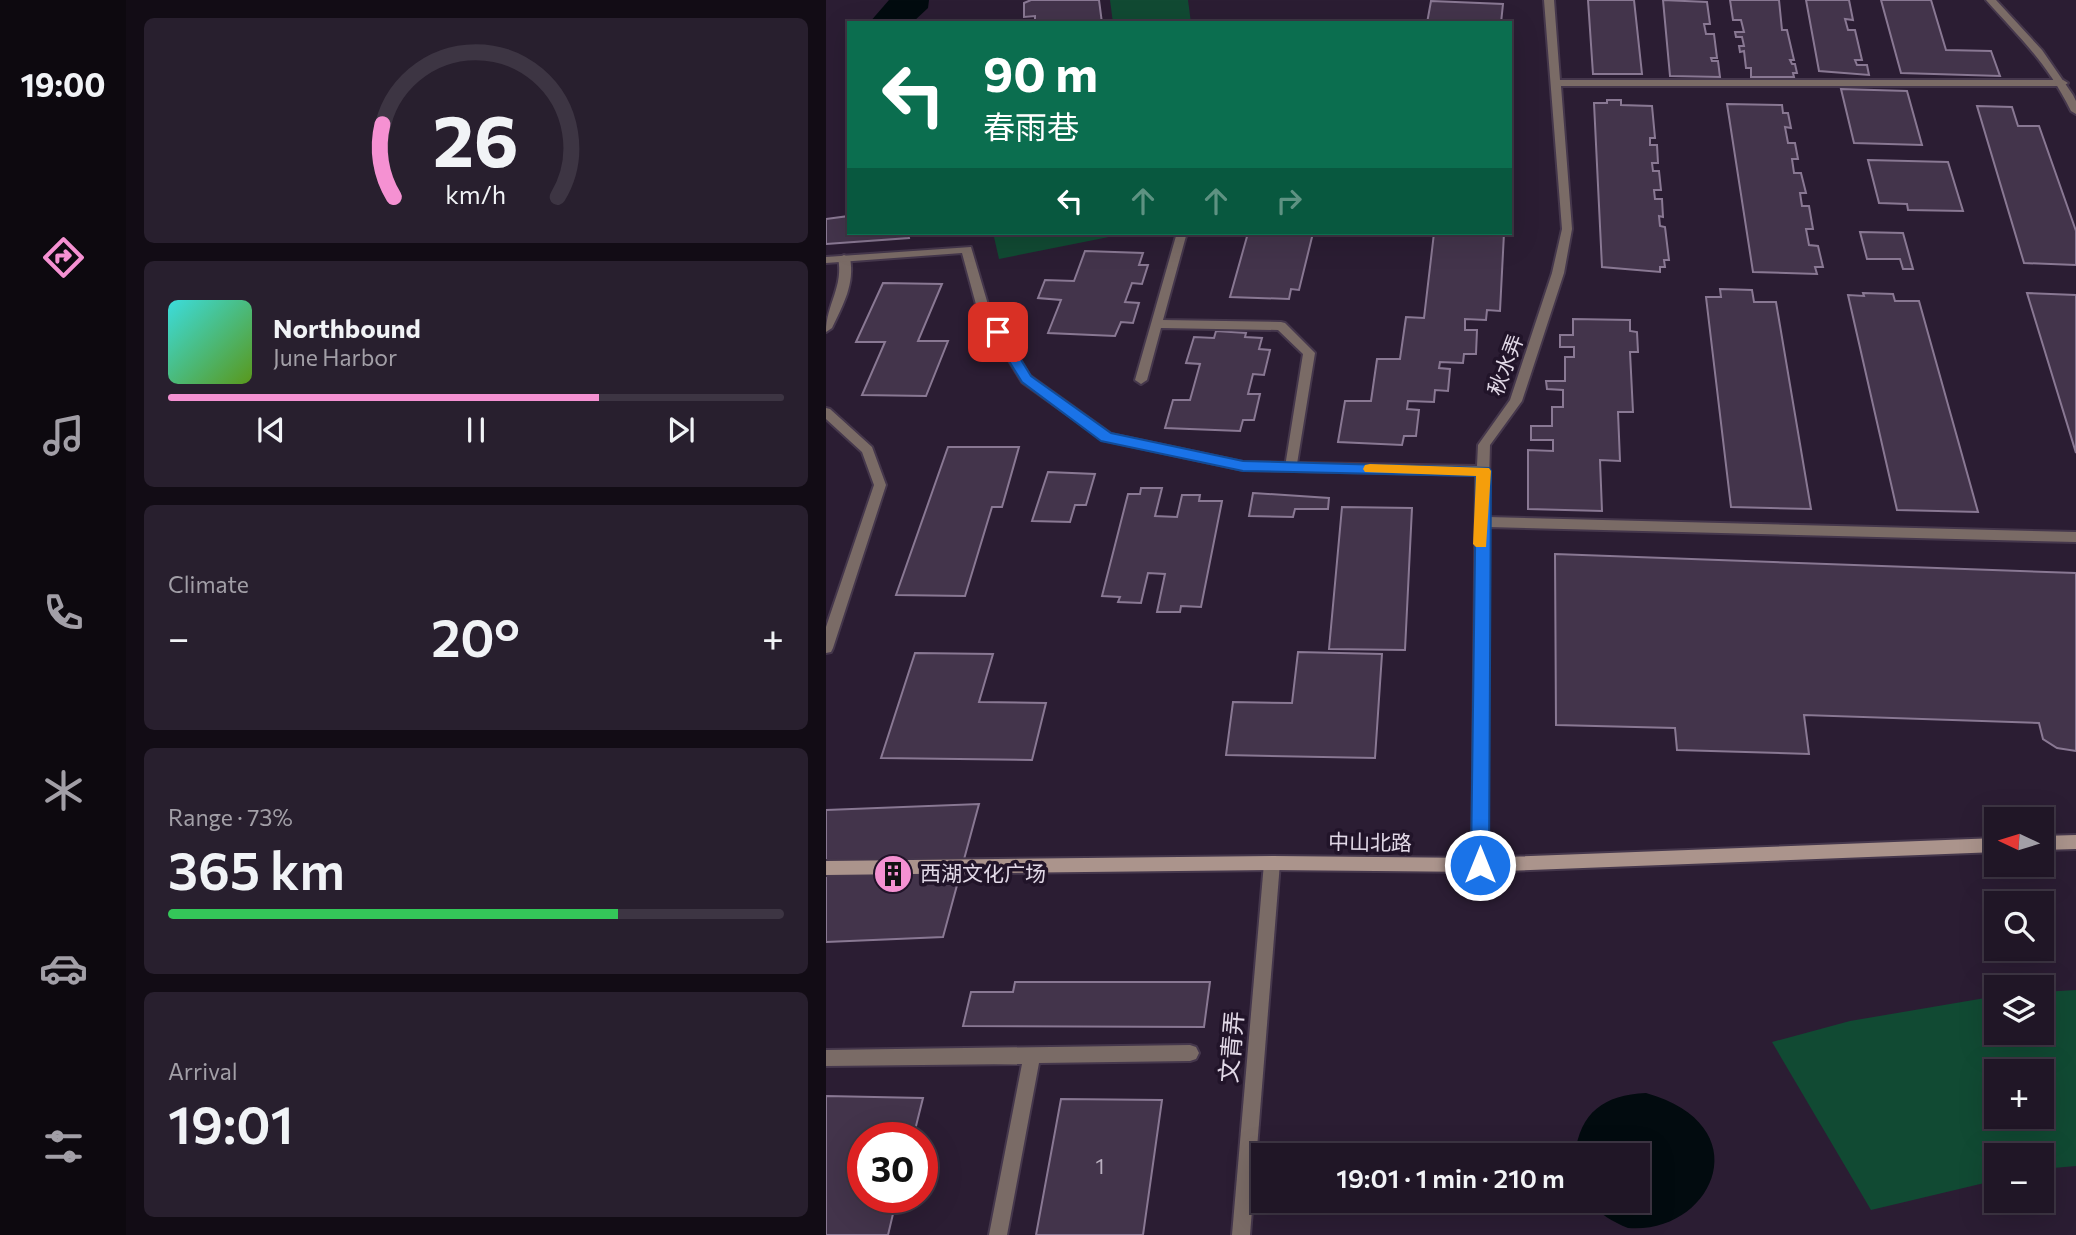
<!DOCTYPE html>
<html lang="en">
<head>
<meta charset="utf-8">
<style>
  :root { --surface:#201626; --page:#281f2e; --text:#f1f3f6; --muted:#a29fa7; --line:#3d3543; --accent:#f591d2 }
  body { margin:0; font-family:Commissioner,"Noto Sans SC",sans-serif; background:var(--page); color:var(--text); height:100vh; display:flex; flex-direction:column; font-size:26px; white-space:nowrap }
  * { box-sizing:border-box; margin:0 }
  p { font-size:23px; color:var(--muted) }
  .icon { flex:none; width:38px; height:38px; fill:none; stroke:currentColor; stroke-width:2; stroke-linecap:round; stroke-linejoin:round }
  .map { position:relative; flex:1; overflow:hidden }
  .details { display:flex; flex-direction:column; gap:18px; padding:18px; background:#120c15; width:700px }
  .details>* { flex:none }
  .hud { position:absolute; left:21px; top:21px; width:665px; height:214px; border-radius:0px; box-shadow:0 7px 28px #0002,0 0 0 2px var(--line); background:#0b6e4f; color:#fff; overflow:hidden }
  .needle { width:46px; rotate:274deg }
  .buttons { position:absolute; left:1158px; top:807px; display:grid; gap:14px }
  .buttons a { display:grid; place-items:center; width:70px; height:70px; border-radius:0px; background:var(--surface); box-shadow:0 7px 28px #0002,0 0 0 2px var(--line); font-size:35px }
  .speed { position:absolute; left:21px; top:1122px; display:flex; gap:14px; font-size:35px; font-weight:700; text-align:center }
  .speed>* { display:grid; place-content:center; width:91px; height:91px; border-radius:50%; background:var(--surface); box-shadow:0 7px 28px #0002,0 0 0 2px var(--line); line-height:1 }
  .speed .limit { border:10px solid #d22; background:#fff; color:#111 }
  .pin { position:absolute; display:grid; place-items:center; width:60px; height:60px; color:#fff; margin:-30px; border-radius:14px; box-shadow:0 4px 10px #0006 }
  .me { position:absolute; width:77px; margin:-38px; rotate:0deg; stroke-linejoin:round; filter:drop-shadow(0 0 5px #0008) }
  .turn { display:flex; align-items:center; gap:24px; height:147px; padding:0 21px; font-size:32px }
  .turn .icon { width:91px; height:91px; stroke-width:2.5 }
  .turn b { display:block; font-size:49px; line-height:60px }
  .lanes { display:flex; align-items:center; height:66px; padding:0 21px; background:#0003; justify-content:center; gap:35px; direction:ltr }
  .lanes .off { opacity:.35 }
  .big { font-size:52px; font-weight:600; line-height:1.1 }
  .details .widget { flex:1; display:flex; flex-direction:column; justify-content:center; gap:10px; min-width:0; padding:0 24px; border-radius:10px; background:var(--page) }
  .details .dial { align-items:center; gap:0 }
  .dial svg { height:182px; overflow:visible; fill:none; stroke:var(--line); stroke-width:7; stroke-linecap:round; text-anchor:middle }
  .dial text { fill:var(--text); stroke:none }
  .song { display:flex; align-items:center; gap:21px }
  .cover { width:84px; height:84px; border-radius:10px; background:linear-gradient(135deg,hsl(180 70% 55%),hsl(90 70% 35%)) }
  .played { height:7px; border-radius:4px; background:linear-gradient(90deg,var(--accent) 70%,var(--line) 70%) }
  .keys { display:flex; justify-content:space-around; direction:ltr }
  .heat { display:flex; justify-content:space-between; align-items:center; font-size:38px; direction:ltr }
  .charge { height:10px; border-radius:5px; background:linear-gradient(90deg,#34c759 73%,var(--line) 0) }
  .trip { position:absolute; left:425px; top:1143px; width:399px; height:70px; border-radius:0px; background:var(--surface); box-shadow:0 7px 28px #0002,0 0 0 2px var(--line); font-weight:600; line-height:70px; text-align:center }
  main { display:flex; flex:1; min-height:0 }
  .tab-bar { display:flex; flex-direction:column; width:126px; justify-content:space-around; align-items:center; background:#0d090f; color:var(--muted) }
  .tab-bar .icon { width:49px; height:49px }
  .tab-bar .current { color:var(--accent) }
  .tab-bar b { font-size:32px; color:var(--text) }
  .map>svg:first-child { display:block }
  .green { fill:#114a33; fill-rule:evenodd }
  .water { fill:#020b0f }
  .building { fill:#43344b; stroke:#897893; stroke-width:2 }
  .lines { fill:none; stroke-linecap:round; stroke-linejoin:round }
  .service-casing { stroke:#45374c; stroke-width:4 }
  .minor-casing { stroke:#45374c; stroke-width:4 }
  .tertiary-casing { stroke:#45374c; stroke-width:4 }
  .secondary-casing { stroke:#45374c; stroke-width:4 }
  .service { fill:#7a6b66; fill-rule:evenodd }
  .minor { fill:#7a6b66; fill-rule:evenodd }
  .tertiary { fill:#7a6b66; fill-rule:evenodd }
  .secondary { fill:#ab948c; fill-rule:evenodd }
  .route { fill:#1a73e8; stroke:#114b97; stroke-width:2 }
  .slow { fill:#f59e0b }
  .labels { text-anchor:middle; stroke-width:7; stroke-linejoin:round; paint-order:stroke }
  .street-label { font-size:21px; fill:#e2d9e7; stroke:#211429 }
  .poi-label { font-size:21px; fill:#e2d9e7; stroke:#211429; text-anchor:start }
  .near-number-label { font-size:21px; fill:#bab0c0 }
  .near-street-label { font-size:24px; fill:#e2d9e7; stroke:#211429 }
</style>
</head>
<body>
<main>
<nav class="tab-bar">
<b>19:00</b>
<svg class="icon current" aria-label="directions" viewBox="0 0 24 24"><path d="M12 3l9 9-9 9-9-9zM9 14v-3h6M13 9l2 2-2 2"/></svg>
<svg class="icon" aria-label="music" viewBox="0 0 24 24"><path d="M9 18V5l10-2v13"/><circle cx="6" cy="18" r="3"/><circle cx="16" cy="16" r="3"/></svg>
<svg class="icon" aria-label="phone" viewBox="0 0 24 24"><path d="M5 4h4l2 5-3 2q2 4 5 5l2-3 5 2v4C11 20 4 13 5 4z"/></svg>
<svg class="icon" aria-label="climate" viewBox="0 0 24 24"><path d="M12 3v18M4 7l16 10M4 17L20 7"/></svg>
<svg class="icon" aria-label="car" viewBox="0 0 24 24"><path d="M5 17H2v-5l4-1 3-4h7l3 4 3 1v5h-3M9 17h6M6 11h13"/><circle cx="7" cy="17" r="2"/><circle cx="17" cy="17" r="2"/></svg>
<svg class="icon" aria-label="filters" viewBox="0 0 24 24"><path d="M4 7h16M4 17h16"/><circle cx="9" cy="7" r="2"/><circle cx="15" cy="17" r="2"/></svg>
</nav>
<section class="details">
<div class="widget dial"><svg viewBox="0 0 100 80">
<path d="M14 69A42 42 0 1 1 86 69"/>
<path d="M14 69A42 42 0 0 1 9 37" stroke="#f591d2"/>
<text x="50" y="56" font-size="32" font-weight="700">26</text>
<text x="50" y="72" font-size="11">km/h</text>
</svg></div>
<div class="widget">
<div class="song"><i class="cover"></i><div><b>Northbound</b><p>June Harbor</p></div></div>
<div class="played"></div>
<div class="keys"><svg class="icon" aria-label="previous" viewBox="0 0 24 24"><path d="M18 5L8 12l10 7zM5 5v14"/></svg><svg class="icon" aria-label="pause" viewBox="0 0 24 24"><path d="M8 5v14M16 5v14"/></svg><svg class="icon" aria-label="next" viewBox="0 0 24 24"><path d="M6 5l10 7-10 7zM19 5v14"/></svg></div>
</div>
<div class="widget"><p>Climate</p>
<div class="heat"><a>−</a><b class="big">20°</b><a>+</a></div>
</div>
<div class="widget"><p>Range · 73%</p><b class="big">365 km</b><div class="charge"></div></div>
<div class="widget"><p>Arrival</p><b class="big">19:01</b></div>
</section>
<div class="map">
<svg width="1250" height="1235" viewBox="0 0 1250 1235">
  <rect width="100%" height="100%" fill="#2b1d33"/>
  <g class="green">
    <path d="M284 0H362L365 23H287Z"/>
    <path d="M216 233H303L173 259 168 237Z"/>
    <path d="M1250 990V1166L1216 1169V1155H1171V1180L1045 1210 946 1042 1024 1021 1171 996V1032H1216V992ZM1216 1071V1116H1171V1071Z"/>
  </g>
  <g class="water">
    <path d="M63 0H103L102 8 86 23H43Z"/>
    <path d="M820 1093C937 1126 886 1235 802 1228 787 1222 773 1214 764 1201L812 1200V1155H749C754 1112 778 1095 820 1093Z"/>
  </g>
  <g class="building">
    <path d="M205 0H273L276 23 209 21V16L198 17V3Z"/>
    <path d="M762 0H808L816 74H767Z"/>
    <path d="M837 0 881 2 884 24H878L880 34H888L891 58H885L886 61H892L894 77 844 76Z"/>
    <path d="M904 0H953L956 30H961L968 60H964L966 64H969L971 73H967L968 77H925V68H920L918 51 914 52 913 46H918L916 37H910L909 32H918L915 20H907Z"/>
    <path d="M980 0H1023L1027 20 1019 19 1022 30H1029L1036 60H1029L1031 65H1041L1043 75 993 71Z"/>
    <path d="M1055 0H1105L1120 50 1165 51 1174 76 1075 73Z"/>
    <path d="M605 1 677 4 675 23H601Z"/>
    <path d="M1015 89 1081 91 1096 145 1028 143Z"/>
    <path d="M781 100H795V105L826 106 829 138H824V145H831L832 163H826L827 171H833L835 190H828L829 199H836L837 217 833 216 834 226 839 227 843 260H838L839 267H834V272L776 267 768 103H781Z"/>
    <path d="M901 104 956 105 957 113H962L965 128 959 127 962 143H969L972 159H966L968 173H975L980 193H974L976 206H983L987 229H980L983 245 992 246 997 267H989L991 274 927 272Z"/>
    <path d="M1151 106 1186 107 1192 126H1213L1250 231V265L1198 263Z"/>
    <path d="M1042 160 1122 162 1137 211 1082 210 1081 204 1053 203Z"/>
    <path d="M23 216V233H82L83 238 0 244V219Z"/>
    <path d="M1034 232 1077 233 1087 269H1077L1074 259H1041Z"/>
    <path d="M422 233H487L473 290 465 289 463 299 404 297Z"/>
    <path d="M608 233H678L674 311 661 310 660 320 639 319V330H651L650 354H638L637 363 614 362 613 368 624 369 622 391 609 390 608 402 582 401 581 409 593 410 590 436H578L576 445 512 442 519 401H545L551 359H574L580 317 598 318Z"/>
    <path d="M259 251 317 253 313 265H322L316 284 306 283 299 302 313 303 307 323 295 322 289 336 222 333 235 300 212 298 219 280 248 281Z"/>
    <path d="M57 283 116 284 92 341H122L100 396 36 395 59 342H30Z"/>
    <path d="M894 289 926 290 928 302H950L985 509 905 507 880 297H895Z"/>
    <path d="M1037 293 1067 294 1069 301H1093L1152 512 1071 510 1022 295 1038 296Z"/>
    <path d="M1201 293 1250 295V453Z"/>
    <path d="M747 319 804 320V331L811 332 812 352H804L807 412H792L794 461 774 460 776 511 702 509V450L727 451V440H705V426H726V407H737V390L721 389 720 381H739V357H748V347H734V335H747Z"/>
    <path d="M390 331 420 333 419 337 436 338 433 349 444 350 438 375 427 374 422 394H434L428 420H417L414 431 339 428 347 400H364L374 364 360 363 368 337 388 338Z"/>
    <path d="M122 447H193L176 507H166L139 596 70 595Z"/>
    <path d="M222 472 269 474 260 505H249L244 522 206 521Z"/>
    <path d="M315 488H336L329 516 351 517 356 495H374L373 501H396L375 607 355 606 354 612H331L339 574 322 573 315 603 292 602 294 597 276 596 302 494H314Z"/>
    <path d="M427 493 503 498 502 509H469L467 517 423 516Z"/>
    <path d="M516 507 586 508 579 650 503 649Z"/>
    <path d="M729 554 1250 573V751L1231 748 1217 739 1213 723 978 715 983 754 851 750 849 728 730 725Z"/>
    <path d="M472 652 556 654 549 758 400 755 407 702 466 703Z"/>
    <path d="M89 653 167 654 153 702 220 703 206 760 55 758Z"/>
    <path d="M153 804 117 937 0 942V810Z"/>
    <path d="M189 982H384L378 1027 137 1026 145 992H187Z"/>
    <path d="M0 1096 97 1098 87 1138H37V1197H71L62 1235H0Z"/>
    <path d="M235 1099 336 1100 317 1235H210Z"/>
  </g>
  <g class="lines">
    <defs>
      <g id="service">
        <path d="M355 233 360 236 337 320 455 322 459 323 489 353 470 470H460L459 467 477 354 452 330 335 328 321 380 315 384 309 380 350 236Z"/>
        <path d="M18 255 24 258C29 284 17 305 6 328L0 332C0 305 18 286 12 258Z"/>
        <path d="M0 408 4 409 46 447 60 485 7 648 5 652 0 653V627L48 485 36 452 0 419Z"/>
        <path d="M364 1045 370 1047 373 1053 370 1059 364 1061 213 1063 181 1235H163L196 1064 0 1066V1050Z"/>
      </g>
      <g id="minor">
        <path d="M718 0H728L734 80H1237L1242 83 1237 86H735L746 229 738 273 696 401 664 445 662 517 1250 532V542L662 527V865L660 870 654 872 648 870 646 865 650 475 417 470 277 440 196 382 151 308 136 253 0 263V257L145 247 163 308 204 376 285 434 417 462 651 466 652 445 684 400 726 273 736 229Z"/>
        <path d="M446 856 452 858 454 863 424 1235H406L438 863 440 858Z"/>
      </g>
      <path id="tertiary" d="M1160 0H1170L1216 50 1247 95 1250 101V114L1245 111C1221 63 1195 39 1160 0Z"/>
      <g id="secondary">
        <path d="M1250 835V849L1216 850V836Z"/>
        <path d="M1171 838V852L654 872 446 870 0 875V861L446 856 654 858Z"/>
      </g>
    </defs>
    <use href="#service" class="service-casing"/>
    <use href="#minor" class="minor-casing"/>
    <use href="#tertiary" class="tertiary-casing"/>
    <use href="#secondary" class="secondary-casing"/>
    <use href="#service" class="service"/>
    <use href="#minor" class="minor"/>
    <use href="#tertiary" class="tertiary"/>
    <use href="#secondary" class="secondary"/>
  </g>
  <path class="route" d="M172 327 176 329 205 376 285 433 417 461 663 468 665 471 663 865 660 871 654 873 648 871 645 865 650 476 417 471 275 441 196 382 165 332Z"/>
  <path class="slow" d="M544 464 663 468 665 471 660 547H650L647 544 650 476 539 472 537 469 539 465Z"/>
  <defs>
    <symbol id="building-disc" viewBox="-11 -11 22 22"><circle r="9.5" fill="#f591d2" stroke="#211429"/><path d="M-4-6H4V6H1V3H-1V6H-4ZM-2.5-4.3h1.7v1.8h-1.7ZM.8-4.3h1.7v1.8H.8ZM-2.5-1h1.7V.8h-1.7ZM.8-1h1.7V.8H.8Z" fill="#111"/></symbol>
  </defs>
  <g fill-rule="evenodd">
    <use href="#building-disc" x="45" y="852" width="44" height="44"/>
  </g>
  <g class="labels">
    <g class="street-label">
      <text transform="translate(680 365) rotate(-69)" y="7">秋水弄</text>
      <text transform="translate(544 843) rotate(1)" y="7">中山北路</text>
    </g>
    <g class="poi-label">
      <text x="94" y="881">西湖文化广场</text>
    </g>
    <g class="near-number-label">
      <text x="274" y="1174">1</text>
    </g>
    <g class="near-street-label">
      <text transform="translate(406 1047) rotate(-85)" y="8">文青弄</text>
    </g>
  </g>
</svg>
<div class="buttons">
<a><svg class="needle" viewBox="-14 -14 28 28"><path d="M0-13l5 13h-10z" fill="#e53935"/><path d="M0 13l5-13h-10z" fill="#a29fa7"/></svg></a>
<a><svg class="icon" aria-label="search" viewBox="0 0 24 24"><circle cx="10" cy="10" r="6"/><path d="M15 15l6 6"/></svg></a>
<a><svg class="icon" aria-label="layers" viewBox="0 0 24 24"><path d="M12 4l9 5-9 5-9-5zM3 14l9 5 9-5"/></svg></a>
<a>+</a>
<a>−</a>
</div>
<div class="speed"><div class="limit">30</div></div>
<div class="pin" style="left:172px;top:332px;background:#d93025"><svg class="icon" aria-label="arrive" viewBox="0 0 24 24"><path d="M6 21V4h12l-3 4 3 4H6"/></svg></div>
<svg class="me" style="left:654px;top:865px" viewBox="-20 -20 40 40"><circle r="17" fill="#1a73e8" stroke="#fff" stroke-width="3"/><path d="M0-11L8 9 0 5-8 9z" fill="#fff"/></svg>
<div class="trip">19:01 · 1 min · 210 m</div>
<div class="hud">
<div class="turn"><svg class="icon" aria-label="left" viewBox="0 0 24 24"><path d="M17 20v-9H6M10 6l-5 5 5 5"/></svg><div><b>90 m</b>春雨巷</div></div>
<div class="lanes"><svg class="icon" aria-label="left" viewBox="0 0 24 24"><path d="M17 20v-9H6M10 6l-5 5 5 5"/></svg><svg class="icon off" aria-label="ahead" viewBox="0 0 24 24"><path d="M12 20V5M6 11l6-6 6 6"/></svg><svg class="icon off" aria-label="ahead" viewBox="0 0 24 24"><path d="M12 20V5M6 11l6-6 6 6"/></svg><svg class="icon off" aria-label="right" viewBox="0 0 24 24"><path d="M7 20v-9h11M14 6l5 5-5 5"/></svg></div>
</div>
</div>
</main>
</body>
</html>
